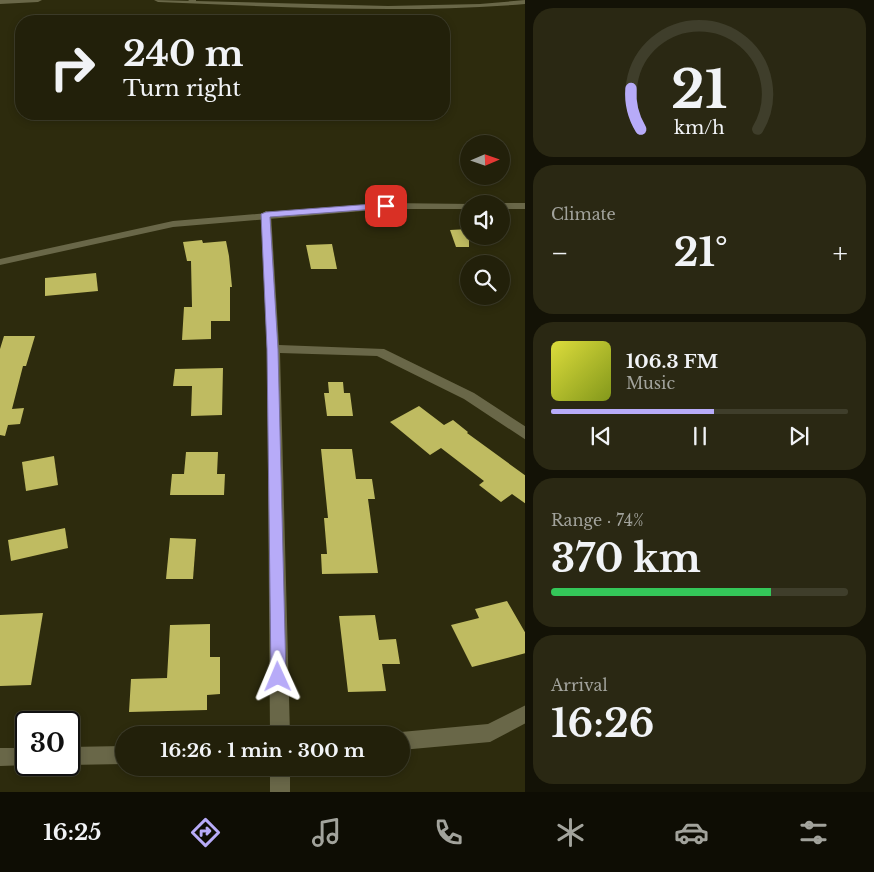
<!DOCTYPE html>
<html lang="en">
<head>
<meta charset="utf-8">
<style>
  :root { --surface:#22200a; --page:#2a2813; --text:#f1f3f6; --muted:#a2a39c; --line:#3f3e2b; --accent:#b7abf8 }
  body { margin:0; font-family:"Libre Baskerville",serif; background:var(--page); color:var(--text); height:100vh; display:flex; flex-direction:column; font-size:19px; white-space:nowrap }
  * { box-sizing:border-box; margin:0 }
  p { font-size:16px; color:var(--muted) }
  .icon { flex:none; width:28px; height:28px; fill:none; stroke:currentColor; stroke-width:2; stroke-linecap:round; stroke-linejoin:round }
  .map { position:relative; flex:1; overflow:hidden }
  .details { display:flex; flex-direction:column; gap:8px; padding:8px; background:#131206; width:349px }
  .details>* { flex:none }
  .top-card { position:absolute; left:15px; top:15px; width:435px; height:105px; border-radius:20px; box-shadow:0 2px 8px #0003,0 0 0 1px var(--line); background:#22200a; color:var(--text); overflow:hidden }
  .needle { width:32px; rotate:88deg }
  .fabs { position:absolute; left:460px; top:135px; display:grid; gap:10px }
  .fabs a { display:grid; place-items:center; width:50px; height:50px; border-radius:50%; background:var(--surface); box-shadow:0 2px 8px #0003,0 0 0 1px var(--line); font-size:25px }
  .speed { position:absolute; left:15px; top:711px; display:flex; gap:10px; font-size:25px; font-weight:700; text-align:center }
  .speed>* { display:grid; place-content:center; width:65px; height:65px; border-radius:50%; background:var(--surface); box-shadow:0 2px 8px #0003,0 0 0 1px var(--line); line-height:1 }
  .speed .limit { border:2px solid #111; border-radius:8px; background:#fff; color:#111 }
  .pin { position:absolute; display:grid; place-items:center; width:42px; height:42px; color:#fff; margin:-21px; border-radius:10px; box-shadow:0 2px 8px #0006 }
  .me { position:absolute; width:55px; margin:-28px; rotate:359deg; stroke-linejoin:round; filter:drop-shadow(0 0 4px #0008) }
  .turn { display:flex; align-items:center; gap:18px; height:105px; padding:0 25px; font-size:22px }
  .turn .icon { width:65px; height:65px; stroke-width:2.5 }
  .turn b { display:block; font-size:35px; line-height:42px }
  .big { font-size:38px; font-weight:700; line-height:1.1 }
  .details .card { flex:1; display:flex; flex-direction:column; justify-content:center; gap:8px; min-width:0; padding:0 18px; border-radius:20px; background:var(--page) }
  .details .dial { align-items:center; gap:0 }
  .dial svg { height:130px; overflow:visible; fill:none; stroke:var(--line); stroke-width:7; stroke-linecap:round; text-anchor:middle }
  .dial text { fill:var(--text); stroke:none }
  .song { display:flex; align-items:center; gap:15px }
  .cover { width:60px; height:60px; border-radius:8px; background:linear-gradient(135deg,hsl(60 70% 55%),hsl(70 70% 35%)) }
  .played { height:5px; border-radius:2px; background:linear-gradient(90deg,var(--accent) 55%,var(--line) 55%) }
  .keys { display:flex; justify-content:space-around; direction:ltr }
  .heat { display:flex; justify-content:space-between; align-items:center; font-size:28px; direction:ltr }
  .charge { height:8px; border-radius:4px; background:linear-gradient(90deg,#34c759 74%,var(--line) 0) }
  .trip { position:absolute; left:115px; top:726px; width:295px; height:50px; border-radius:25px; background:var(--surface); box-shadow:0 2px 8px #0003,0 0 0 1px var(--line); font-weight:700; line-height:50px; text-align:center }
  .tabs { display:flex; height:80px; justify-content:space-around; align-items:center; background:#0e0d04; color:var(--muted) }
  .tabs .icon { width:35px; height:35px }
  .tabs .on { color:var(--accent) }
  .tabs b { font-size:22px; color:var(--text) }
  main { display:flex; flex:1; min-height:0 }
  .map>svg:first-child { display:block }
  .building { fill:#bfbb61 }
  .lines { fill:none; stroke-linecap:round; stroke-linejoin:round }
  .minor { fill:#696748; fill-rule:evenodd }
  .tertiary { fill:#696748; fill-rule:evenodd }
  .route { fill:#b7abf8; stroke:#776fa1 }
</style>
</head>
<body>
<main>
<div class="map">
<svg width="526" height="792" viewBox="0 0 526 792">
  <rect width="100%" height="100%" fill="#2d2b0d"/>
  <g class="building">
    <path d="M469 229V247H456L450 230Z"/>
    <path d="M202 240 203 243 226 241 229 256 232 287H230V321H211V339L182 340 184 307H192L191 261H187L183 242Z"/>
    <path d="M332 244 337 269H311L306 245Z"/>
    <path d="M96 273 98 291 45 296V278Z"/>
    <path d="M4 336H35L26 366H23L12 409 24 408 20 424 8 425 5 436 0 435V349Z"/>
    <path d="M223 368 222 415 191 416 192 386H173L175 369Z"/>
    <path d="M328 382H343L344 393H350L353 416H327L324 393H329Z"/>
    <path d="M419 406 444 425 453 420 468 432 467 433 526 476V504L512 494 501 502 479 485 484 481 441 448 430 455 390 422Z"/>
    <path d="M321 449H352L356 479H372L375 499H368L378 573 322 574 321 554H327L324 518H328Z"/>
    <path d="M186 452H218L217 474H225L224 495H170L172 474H184Z"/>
    <path d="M54 456 58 485 26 491 22 462Z"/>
    <path d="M65 528 68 548 11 561 8 540Z"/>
    <path d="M170 538 196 539 193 579H166Z"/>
    <path d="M507 601 526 634V653L472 667 451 625 479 618 475 609Z"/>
    <path d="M43 613 31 685 0 686V615Z"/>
    <path d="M375 615 379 640 396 639 400 664H382L386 691 348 692 339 616Z"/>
    <path d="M210 624V657H220V694L207 695V710L129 712 131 679 167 678 170 625Z"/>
  </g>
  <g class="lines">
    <g class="minor">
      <path d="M188 0H196V1L192 3Z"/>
      <path d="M266 211 271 214 279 345 384 349 474 393 526 427V440L464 399 377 356 280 353 290 735H270L267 349 261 214Z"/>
      <path d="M526 705V723L490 742 401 750V735H394L401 732 488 724Z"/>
      <path d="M124 746V764L69 765H68L69 747Z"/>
      <path d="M0 748H26V765H30L0 766Z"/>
      <rect x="270" y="768" width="20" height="24"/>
    </g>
    <g class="tertiary">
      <path d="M0 0H42L38 2 0 4Z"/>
      <path d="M154 0 388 6 480 4 526 0V4C403 14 281 7 158 2Z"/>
      <path d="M386 203 473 204H469V209H386L173 227 0 265V259L173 221Z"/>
      <path d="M501 203H526V209H501V204H497Z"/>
    </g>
  </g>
  <path class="route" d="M386 203 391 206 389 208 270 217 278 349 286 677 284 682 278 684 273 682 271 677 267 349 261 214 266 212Z"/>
</svg>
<div class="fabs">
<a><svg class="needle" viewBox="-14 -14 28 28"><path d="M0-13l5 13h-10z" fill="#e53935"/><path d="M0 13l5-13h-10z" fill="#a2a39c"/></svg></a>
<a><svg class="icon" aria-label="sound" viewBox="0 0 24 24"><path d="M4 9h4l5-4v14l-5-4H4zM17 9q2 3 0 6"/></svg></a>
<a><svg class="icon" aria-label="search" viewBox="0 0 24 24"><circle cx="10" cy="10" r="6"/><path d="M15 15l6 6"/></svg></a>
</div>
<div class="speed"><div class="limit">30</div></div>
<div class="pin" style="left:386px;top:206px;background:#d93025"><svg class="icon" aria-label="arrive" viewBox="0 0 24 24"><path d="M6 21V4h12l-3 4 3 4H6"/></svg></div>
<svg class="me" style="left:278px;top:677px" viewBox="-20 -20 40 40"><path d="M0-17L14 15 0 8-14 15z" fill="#b7abf8" stroke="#fff" stroke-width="4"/></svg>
<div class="trip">16:26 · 1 min · 300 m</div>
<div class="top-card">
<div class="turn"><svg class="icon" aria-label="right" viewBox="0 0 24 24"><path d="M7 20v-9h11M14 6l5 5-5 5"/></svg><div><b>240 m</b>Turn right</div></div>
</div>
</div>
<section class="details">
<div class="card dial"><svg viewBox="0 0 100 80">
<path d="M14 69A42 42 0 1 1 86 69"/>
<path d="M14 69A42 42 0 0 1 8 44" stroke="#b7abf8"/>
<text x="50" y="56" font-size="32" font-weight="700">21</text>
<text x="50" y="72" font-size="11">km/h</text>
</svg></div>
<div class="card"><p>Climate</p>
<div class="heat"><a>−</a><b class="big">21°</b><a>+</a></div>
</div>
<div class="card">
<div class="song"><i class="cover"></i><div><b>106.3 FM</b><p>Music</p></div></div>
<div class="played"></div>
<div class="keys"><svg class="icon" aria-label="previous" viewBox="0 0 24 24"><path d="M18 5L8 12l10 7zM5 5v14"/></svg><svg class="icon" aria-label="pause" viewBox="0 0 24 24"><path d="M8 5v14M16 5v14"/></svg><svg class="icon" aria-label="next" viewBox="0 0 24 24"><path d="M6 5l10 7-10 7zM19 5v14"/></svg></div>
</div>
<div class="card"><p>Range · 74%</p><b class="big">370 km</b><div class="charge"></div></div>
<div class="card"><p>Arrival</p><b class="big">16:26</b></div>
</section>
</main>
<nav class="tabs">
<b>16:25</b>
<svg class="icon on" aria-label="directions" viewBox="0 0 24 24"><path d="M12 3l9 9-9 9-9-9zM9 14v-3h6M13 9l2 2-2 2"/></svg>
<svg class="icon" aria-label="music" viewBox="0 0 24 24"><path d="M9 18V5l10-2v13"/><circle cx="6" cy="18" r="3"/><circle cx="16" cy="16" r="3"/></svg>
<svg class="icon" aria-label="phone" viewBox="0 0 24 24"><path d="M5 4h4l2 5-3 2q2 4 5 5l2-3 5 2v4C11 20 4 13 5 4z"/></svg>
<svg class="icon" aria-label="climate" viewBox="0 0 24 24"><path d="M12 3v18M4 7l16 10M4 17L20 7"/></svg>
<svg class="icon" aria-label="car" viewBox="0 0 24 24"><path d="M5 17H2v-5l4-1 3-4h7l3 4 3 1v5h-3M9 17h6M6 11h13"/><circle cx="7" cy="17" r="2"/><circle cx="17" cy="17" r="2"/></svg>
<svg class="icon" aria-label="filters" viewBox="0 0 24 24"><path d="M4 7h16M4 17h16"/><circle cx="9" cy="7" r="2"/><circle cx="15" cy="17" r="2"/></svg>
</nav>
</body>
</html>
